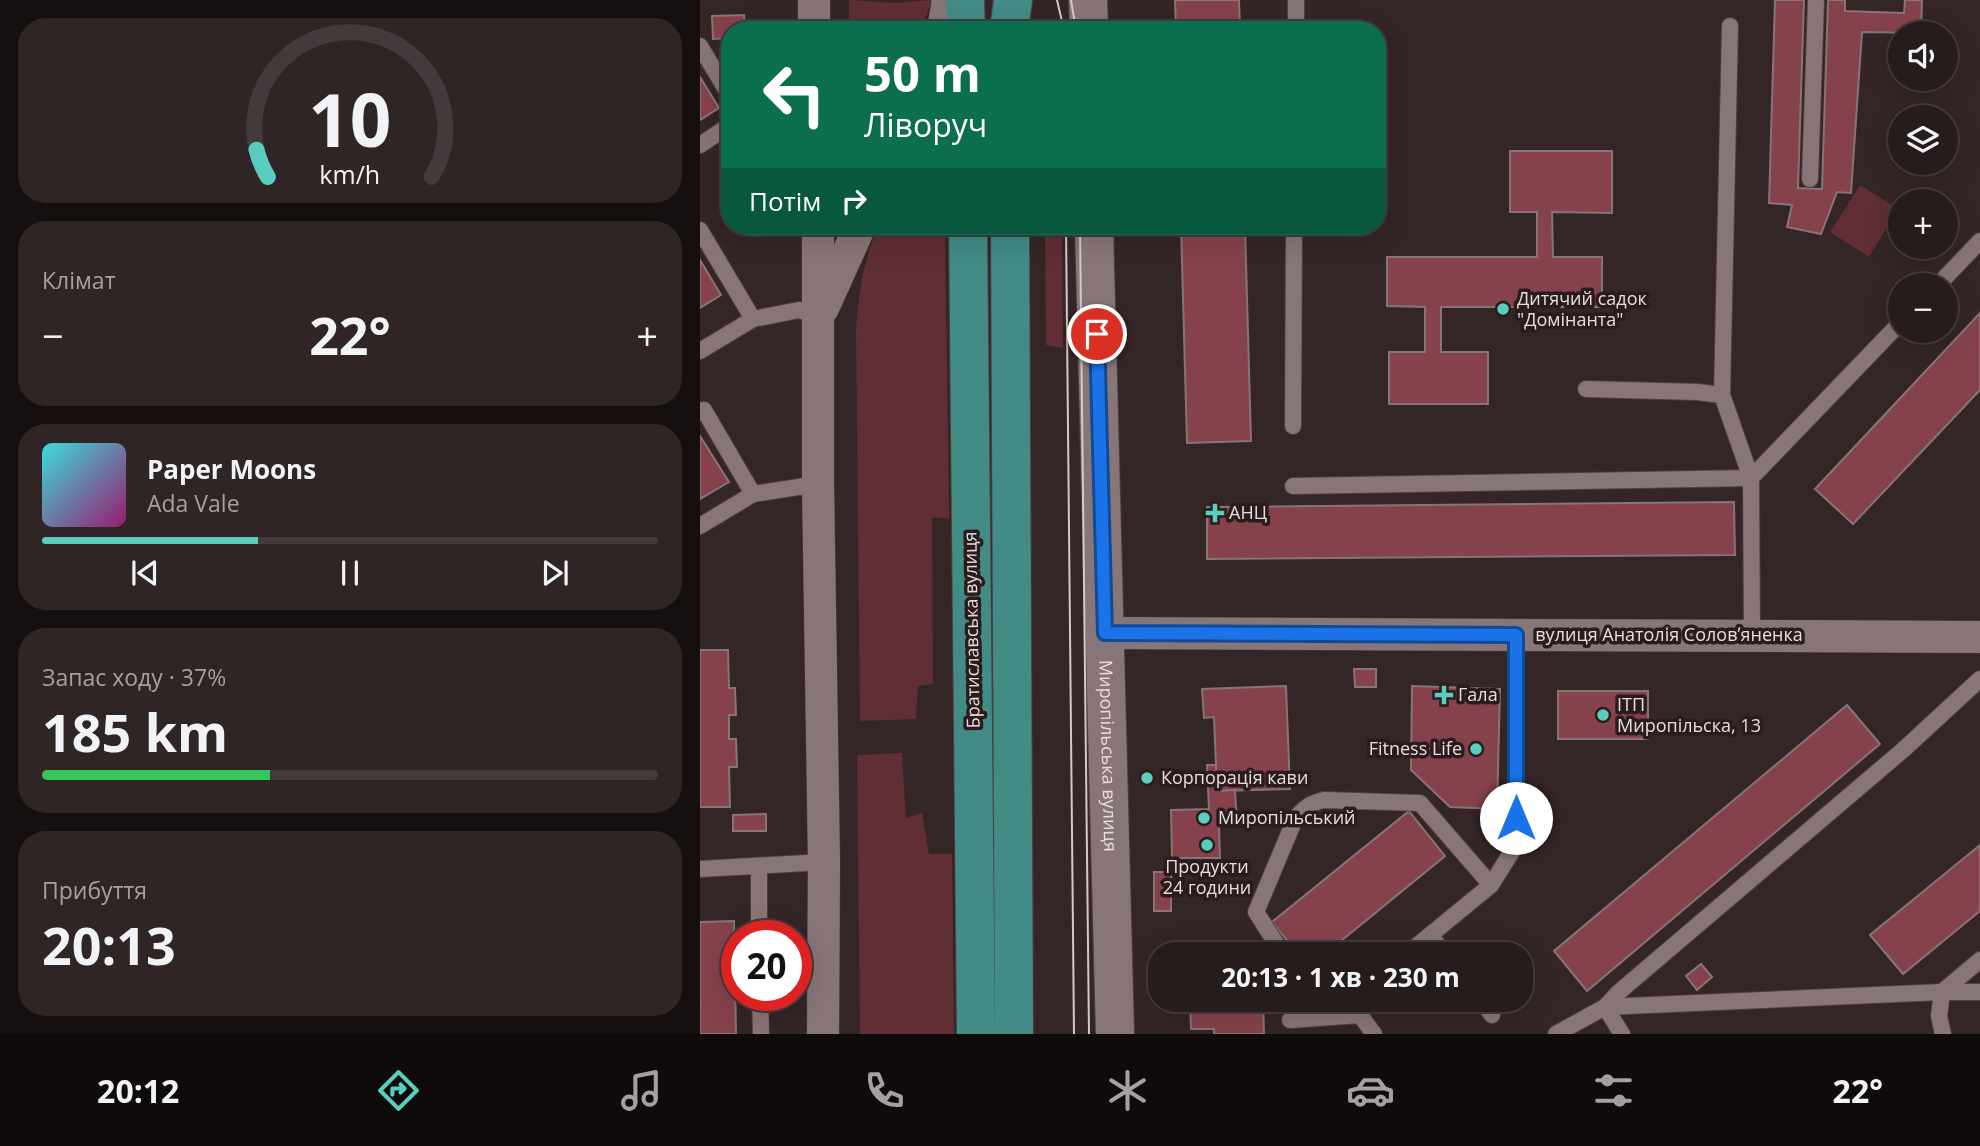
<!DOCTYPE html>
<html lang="uk">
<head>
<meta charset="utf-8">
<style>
  :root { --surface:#271c1c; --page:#2f2525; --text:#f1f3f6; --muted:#a4a1a3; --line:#433a3b; --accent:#59cebe }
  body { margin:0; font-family:"Open Sans",sans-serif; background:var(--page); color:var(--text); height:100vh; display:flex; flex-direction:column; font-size:26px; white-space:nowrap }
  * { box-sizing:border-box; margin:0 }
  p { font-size:23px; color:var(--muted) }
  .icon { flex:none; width:38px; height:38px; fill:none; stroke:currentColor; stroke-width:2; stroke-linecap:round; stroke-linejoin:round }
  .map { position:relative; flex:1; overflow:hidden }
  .sheet { display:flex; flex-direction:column; gap:18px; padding:18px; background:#150f0f; width:700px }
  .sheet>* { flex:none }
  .top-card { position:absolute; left:21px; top:21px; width:665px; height:214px; border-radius:28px; box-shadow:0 7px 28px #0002,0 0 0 2px var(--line); background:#0b6e4f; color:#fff; overflow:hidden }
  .controls { position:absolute; left:1188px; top:21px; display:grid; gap:14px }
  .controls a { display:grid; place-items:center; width:70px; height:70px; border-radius:50%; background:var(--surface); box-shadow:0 7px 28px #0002,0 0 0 2px var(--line); font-size:35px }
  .speed { position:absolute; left:21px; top:920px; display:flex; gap:14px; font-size:35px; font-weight:700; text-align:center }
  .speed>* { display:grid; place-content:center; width:91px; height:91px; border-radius:50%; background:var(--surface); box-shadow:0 7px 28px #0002,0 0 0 2px var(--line); line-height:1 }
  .speed .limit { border:10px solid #d22; background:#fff; color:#111 }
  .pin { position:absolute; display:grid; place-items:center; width:60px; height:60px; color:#fff; margin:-30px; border:4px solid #fff; border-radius:50%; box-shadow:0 2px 7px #0007 }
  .me { position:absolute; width:77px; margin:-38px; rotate:0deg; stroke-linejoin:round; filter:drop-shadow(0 0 5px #0008) }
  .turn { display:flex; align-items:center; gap:24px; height:147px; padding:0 28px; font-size:32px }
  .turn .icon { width:91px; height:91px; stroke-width:2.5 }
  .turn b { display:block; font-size:49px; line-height:60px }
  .then { display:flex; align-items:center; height:66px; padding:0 28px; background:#0003; gap:14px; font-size:26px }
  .big { font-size:52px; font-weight:700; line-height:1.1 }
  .sheet .tile { flex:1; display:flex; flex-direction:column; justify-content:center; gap:10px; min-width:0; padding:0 24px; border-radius:28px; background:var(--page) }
  .sheet .dial { align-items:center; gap:0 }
  .dial svg { height:182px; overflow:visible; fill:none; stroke:var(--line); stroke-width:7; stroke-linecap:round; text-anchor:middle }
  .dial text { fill:var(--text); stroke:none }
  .song { display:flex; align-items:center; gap:21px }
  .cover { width:84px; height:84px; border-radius:10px; background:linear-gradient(135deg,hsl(180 70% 55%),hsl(320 70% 35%)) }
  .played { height:7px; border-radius:4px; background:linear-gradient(90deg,var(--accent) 35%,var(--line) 35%) }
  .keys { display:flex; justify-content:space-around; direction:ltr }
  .heat { display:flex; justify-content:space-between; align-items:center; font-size:38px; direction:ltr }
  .charge { height:10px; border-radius:5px; background:linear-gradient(90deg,#34c759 37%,var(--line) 0) }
  .trip { position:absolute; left:448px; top:942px; width:385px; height:70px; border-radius:28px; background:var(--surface); box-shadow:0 7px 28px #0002,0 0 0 2px var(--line); font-weight:700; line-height:70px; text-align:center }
  .tab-bar { display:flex; height:112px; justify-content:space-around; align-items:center; background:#100b0b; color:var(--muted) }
  .tab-bar .icon { width:49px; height:49px }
  .tab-bar .current { color:var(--accent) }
  .tab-bar b { font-size:32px; color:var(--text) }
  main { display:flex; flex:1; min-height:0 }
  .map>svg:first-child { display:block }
  .green { fill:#602e35 }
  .building { fill:#85424c; stroke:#877576; stroke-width:2 }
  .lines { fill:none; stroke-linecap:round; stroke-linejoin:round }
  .service-casing { stroke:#4c4040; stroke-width:18 }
  .minor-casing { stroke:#4c4040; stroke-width:33 }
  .tertiary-casing { stroke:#4c4040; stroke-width:40 }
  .primary-casing { stroke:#4c4040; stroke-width:40 }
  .service { stroke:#887577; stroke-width:16 }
  .minor { stroke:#887577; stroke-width:32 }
  .tertiary { stroke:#887577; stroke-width:38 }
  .primary { stroke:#428c85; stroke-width:38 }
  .tram { stroke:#d4c9c9; stroke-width:2 }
  .route-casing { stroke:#114b97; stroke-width:18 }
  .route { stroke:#1a73e8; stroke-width:12 }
  .poi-dot { fill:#59cebe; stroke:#2a1c1d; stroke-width:2.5 }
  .labels { text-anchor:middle; stroke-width:7; stroke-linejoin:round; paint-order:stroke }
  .poi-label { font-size:18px; fill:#e7dddd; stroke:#2a1c1d; text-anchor:start }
  .street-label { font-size:18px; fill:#e7dddd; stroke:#2a1c1d }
</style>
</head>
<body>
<main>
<section class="sheet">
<div class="tile dial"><svg viewBox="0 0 100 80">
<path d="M14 69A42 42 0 1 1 86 69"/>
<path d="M14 69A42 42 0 0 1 9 57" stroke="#59cebe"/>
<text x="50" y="56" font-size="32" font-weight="700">10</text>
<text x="50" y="72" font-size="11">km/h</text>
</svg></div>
<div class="tile"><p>Клімат</p>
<div class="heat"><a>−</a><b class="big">22°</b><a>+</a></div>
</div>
<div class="tile">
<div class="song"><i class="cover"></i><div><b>Paper Moons</b><p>Ada Vale</p></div></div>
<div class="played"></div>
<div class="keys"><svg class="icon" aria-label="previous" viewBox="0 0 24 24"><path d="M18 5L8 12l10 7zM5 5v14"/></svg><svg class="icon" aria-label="pause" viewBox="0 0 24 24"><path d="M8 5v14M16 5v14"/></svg><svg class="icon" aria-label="next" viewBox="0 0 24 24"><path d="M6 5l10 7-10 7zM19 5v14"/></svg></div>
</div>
<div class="tile"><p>Запас ходу · 37%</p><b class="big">185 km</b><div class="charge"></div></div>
<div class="tile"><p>Прибуття</p><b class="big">20:13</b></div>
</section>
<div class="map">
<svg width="1280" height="1034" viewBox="0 0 1280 1034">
  <rect width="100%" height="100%" fill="#342526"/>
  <g class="green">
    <path d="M149 0 194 3 232 0 221 30H149Z"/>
    <path d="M1160 185 1198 209 1169 257 1130 232Z"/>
    <path d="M179 226H245L249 518H232L233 684 218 686 216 719 160 721 156 329C159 292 163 260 179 226Z"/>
    <path d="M345 226H362L363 348 346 345Z"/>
    <path d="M202 753 206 818 222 813 229 854H252L254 1034H160L157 755Z"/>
  </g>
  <g class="building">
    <path d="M475 0H539L540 30H476Z"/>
    <path d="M1075 0H1104L1098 188 1122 189 1128 0H1145V11L1204 13 1205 0H1222L1221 33 1162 32 1151 193 1137 192 1121 234 1087 227 1092 205 1069 203Z"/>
    <path d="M44 15 45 30H30V38L13 39 12 16Z"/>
    <path d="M0 77 19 108 0 120Z"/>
    <path d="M810 151H912V213L852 212 853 257H902V307H741V352H788V404H689V352H725V307L687 306V257H837V212H810Z"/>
    <path d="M481 226H545L551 441 487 443Z"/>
    <path d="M0 260 21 295 0 308Z"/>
    <path d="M1280 313V390L1153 524 1115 489Z"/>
    <path d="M0 436 29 482 0 499Z"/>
    <path d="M1034 502 1035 555 507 559V507Z"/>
    <path d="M0 650H28L29 688H35L36 715H29V739H36L37 767H29L30 807H0Z"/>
    <path d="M654 669H676V687H655Z"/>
    <path d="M586 686 590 789 517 791 514 717 504 718 502 689Z"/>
    <path d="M712 686 800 689 797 809 750 807 711 770Z"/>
    <rect x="858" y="691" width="90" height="48"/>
    <path d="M1147 705 1180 744 887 991 854 951Z"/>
    <path d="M507 765H516L517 791 535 790 537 825 519 826 520 858H472L471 810 509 809Z"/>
    <path d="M709 811 745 856 625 954H598L572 922Z"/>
    <path d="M66 814V831H33V815Z"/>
    <path d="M1280 845V911L1203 974 1170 935Z"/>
    <rect x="454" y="872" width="17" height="39"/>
    <path d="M34 921 36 1034H0V922Z"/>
    <path d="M1001 964 1012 977 997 990 986 976Z"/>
    <path d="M490 999H563L564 1034H514V1029H491Z"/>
  </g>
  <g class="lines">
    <defs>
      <g id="service">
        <path d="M596 30V0"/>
        <path d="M0 46 30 96"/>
        <path d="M0 145 30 125"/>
        <path d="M1110 179 1116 0"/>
        <path d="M0 230 53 319"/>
        <path d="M1238 285 1280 241"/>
        <path d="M0 351 53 319 99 310 120 316"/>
        <path d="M886 389 997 392 1022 395 1051 478 1052 635"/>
        <path d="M1022 395 1030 26"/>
        <path d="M0 412 4 410 53 494"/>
        <path d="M593 426 594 226"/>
        <path d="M593 486 1051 478 1200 323"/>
        <path d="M0 526 53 494 118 484"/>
        <path d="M59 866V936"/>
        <path d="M0 869 124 862"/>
        <path d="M730 935 745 954"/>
        <path d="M583 954 556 912 595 819C604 808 610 803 624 800L720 803 791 885"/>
        <path d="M707 954 791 885 816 845V635"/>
        <path d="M60 996 61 1034"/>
        <path d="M637 999 660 1015"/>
        <path d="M780 999 792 1015"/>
        <path d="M590 1020 660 1015 674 1034"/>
        <path d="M856 1034 905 1007 1242 992H1280"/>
        <path d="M922 1034 905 1007 919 992 1203 750 1280 679"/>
        <path d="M1243 1034 1239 1016 1242 992 1280 960"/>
      </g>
      <g id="minor">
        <path d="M114 0V30"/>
        <path d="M243 30 248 0"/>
        <path d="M118 226V484L124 862 123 1034"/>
        <path d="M123 308 160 226"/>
        <path d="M405 633 1280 637"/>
      </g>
      <g id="tertiary">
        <path d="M388 0 389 30"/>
        <path id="s1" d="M394 226 415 1034"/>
      </g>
      <g id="primary">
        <path d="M265 0 266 30"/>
        <path d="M309 30 313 0"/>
        <path d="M268 226 276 1034"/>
        <path d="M310 226 314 1034"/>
      </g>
    </defs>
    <use href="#service" class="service-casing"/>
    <use href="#minor" class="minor-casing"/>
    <use href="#tertiary" class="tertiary-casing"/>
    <use href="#primary" class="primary-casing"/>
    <use href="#service" class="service"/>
    <use href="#minor" class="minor"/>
    <use href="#tertiary" class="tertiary"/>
    <use href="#primary" class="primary"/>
    <g class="tram">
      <path d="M357 0 364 30"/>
      <path d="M371 0 376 30"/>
      <path d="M366 226 374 1034"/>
      <path d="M380 226 389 1034"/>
    </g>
  </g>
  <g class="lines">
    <defs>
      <path id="route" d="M397 334 405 633 816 635V818"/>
    </defs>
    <use href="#route" class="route-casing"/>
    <use href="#route" class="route"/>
  </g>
  <g class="poi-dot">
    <circle cx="803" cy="309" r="7"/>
    <path d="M511.5 502.5h7v7h7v7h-7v7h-7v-7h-7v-7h7z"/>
    <path d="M740.5 684.5h7v7h7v7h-7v7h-7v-7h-7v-7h7z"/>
    <circle cx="903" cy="715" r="7"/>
    <circle cx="776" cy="749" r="7"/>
    <circle cx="447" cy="778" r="7"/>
    <circle cx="504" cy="818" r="7"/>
    <circle cx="507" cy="845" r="7"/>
  </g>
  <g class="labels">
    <g class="poi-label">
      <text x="817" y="305">Дитячий садок<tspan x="817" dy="21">"Домінанта"</tspan></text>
      <text x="529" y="519">АНЦ</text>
      <text x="758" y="701">Гала</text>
      <text x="917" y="711">ІТП<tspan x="917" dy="21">Миропільска, 13</tspan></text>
      <text x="762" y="755" text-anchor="end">Fitness Life</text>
      <text x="461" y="784">Корпорація кави</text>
      <text x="518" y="824">Миропільський</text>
      <text x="507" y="873" text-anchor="middle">Продукти<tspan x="507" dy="21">24 години</tspan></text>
    </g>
    <g class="street-label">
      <text transform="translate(272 630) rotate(-91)" y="6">Братиславська вулиця</text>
      <text x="969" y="641">вулиця Анатолія Соловʼяненка</text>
      <text dy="6" stroke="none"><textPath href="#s1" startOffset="530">Миропільська вулиця</textPath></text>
    </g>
  </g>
</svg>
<div class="controls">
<a><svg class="icon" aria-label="sound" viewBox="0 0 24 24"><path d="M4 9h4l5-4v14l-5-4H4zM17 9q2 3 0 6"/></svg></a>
<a><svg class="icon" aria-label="layers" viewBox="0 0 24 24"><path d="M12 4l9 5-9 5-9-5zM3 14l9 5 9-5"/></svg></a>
<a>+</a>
<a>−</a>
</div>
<div class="speed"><div class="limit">20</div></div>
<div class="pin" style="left:397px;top:334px;background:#d93025"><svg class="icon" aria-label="arrive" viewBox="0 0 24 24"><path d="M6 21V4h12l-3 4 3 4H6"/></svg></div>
<svg class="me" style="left:816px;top:818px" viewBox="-20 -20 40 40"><circle r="19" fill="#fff"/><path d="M0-13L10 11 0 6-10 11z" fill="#1a73e8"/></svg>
<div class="trip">20:13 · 1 хв · 230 m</div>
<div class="top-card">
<div class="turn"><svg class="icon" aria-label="left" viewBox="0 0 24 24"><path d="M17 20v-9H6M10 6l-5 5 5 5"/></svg><div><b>50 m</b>Ліворуч</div></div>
<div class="then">Потім<svg class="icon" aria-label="right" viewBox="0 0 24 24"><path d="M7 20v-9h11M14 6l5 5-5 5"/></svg></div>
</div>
</div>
</main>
<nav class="tab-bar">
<b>20:12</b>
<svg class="icon current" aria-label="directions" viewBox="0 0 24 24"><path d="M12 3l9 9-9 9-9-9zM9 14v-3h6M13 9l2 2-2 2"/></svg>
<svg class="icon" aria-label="music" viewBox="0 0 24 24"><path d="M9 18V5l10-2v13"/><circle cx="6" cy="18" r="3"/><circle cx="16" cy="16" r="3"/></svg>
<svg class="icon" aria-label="phone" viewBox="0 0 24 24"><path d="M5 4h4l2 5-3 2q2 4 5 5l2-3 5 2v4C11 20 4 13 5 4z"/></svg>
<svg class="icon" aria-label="climate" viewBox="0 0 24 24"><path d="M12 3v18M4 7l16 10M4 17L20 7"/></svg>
<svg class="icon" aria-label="car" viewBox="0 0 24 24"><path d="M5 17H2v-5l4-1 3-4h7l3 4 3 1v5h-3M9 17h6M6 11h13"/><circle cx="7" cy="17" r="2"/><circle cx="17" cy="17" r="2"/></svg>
<svg class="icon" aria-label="filters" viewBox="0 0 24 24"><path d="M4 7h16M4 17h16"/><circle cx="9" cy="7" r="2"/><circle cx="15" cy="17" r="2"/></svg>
<b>22°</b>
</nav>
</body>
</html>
